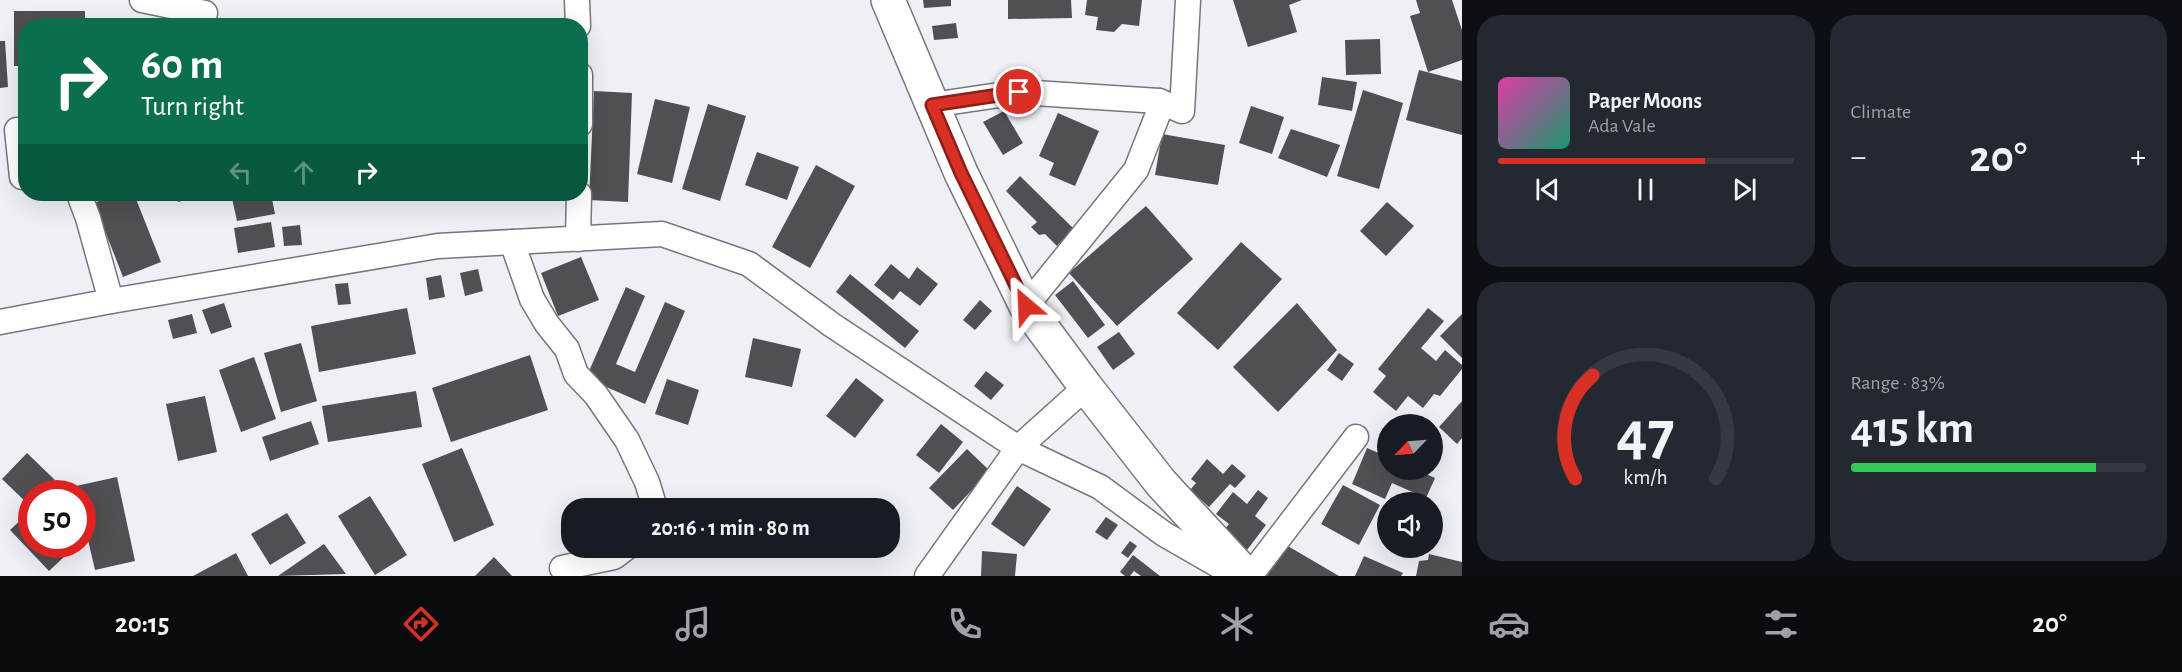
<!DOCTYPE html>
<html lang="en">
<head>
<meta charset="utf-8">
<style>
  :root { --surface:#171b24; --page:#242831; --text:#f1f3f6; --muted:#9ea1a6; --line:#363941; --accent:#d93025 }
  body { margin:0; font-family:"Alegreya Sans",sans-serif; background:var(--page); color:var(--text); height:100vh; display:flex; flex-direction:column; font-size:22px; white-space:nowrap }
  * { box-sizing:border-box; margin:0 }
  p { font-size:20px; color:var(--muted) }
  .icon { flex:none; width:33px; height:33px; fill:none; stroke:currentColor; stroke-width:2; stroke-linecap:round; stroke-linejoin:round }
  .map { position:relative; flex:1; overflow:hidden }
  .details { display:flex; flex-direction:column; gap:15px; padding:15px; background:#0d0f14; width:720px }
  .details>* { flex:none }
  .hud { position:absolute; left:18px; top:18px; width:570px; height:183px; border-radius:24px; box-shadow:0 6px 24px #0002; background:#0b6e4f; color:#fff; overflow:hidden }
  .needle { width:39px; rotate:245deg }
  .controls { position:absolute; left:1377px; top:414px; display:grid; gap:12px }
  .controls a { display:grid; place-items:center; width:66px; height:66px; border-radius:50%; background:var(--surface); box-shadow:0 6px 24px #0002; font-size:30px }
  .speed { position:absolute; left:18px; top:480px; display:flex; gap:12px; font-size:30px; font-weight:700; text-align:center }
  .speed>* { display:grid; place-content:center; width:78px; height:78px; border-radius:50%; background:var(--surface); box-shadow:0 6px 24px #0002; line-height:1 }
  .speed .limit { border:9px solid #d22; background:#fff; color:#111 }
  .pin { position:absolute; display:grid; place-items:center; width:51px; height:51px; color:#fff; margin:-26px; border:3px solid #fff; border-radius:50%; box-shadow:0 2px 6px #0007 }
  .me { position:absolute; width:66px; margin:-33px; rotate:334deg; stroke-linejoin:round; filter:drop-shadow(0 0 4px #0008) }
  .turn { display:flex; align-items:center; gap:21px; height:126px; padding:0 24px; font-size:27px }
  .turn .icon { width:78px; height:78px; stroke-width:2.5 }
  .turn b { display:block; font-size:42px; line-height:51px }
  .lanes { display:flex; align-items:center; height:57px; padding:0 24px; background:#0003; justify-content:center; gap:30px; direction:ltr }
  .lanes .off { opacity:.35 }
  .big { font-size:45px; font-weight:700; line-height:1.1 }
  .details .card { flex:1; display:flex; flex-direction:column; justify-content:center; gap:9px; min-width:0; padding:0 21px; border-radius:24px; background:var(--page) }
  .details .dial { align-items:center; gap:0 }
  .dial svg { height:156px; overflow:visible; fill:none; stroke:var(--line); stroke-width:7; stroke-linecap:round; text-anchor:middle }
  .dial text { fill:var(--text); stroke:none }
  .song { display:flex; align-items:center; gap:18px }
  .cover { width:72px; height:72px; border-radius:9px; background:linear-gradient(135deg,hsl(320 70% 55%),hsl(160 70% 35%)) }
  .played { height:6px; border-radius:3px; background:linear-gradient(90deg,var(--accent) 70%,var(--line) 70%) }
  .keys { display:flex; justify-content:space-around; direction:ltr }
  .heat { display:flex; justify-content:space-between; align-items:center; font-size:33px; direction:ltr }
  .charge { height:9px; border-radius:4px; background:linear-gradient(90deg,#34c759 83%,var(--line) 0) }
  .details .tiles { flex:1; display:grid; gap:15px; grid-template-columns:repeat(2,1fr) }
  .trip { position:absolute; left:561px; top:498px; width:339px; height:60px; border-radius:24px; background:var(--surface); box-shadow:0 6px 24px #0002; font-weight:700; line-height:60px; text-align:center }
  .menu { display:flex; height:96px; justify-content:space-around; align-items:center; background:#090b0e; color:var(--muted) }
  .menu .icon { width:42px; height:42px }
  .menu .active { color:var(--accent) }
  .menu b { font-size:27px; color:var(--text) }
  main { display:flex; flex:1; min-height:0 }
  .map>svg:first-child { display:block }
  .building { fill:#514f53 }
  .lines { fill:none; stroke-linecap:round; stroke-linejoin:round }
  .street-casing { stroke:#76777c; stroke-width:27 }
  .secondary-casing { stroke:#76777c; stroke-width:36 }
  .street { stroke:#fff; stroke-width:24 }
  .secondary { stroke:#fff; stroke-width:33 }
  .route-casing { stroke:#8d1f18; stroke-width:15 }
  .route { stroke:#d93025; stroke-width:10 }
</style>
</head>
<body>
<main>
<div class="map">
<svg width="1462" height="576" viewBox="0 0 1462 576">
  <rect width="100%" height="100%" fill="#eff0f6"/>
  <g class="building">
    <path d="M923 0H951V6L924 8Z"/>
    <path d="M1008 0H1071L1072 18 1008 19Z"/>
    <path d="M1087 0H1142L1139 26 1122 24 1114 32 1096 30 1098 17 1085 15Z"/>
    <path d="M1233 0H1302L1289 5 1297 32 1248 47Z"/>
    <path d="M1416 0H1452L1462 30V60L1428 72 1410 16 1420 13Z"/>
    <path d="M14 11H85V26H26V66H14Z"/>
    <path d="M956 23 958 38 934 40 932 26Z"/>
    <path d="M1380 39 1381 74 1346 75 1345 40Z"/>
    <path d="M0 41H5L8 87 0 88Z"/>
    <path d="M1419 70 1462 81V135L1406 120Z"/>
    <path d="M1322 77 1357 82 1352 111 1318 105Z"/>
    <path d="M1363 90 1403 103 1379 189 1337 176Z"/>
    <path d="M594 91 632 93 628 202 589 200Z"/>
    <path d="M655 99 690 107 672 183 637 174Z"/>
    <path d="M708 104 746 116 720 201 682 189Z"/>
    <path d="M1251 106 1284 117 1272 154 1239 143Z"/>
    <path d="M1004 111 1023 143 1003 155 983 122Z"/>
    <path d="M1058 113 1099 131 1075 186 1049 175 1054 163 1039 156Z"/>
    <path d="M1291 129 1340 145 1327 177 1278 158Z"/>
    <path d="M1162 134 1225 145 1218 185 1155 175Z"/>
    <path d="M757 152 799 167 787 200 745 185Z"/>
    <path d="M816 165 855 186 810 268 772 247Z"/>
    <path d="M1020 176 1073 228 1057 246 1045 234 1039 235 1031 227 1037 222 1006 191Z"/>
    <path d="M117 194H134L161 262 123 277 94 203Z"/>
    <path d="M175 194H206L178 202Z"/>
    <path d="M231 194H271L275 214 237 221Z"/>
    <path d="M342 194H385V195L343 200Z"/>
    <path d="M1387 202 1414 226 1386 256 1360 231Z"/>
    <path d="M1146 206 1193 259 1117 326 1069 273Z"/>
    <path d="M271 222 275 247 238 253 234 228Z"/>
    <path d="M300 225 302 245 284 246 282 227Z"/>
    <path d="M1241 242 1282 279 1218 350 1177 313Z"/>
    <path d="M581 257 599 300 558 316 541 273Z"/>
    <path d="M891 264 909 279 917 267 938 284 920 306 900 291 893 300 874 285Z"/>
    <path d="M478 269 483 291 465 296 460 273Z"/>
    <path d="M850 274 919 331 905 348 836 292Z"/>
    <path d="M441 275 445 297 429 300 426 278Z"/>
    <path d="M1073 281 1105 325 1088 338 1055 295Z"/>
    <path d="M348 283 351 304 338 305 335 284Z"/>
    <path d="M626 287 645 296 616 364 635 372 665 302 685 311 645 404 586 378Z"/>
    <path d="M980 300 992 311 975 330 963 320Z"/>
    <path d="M224 303 232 327 211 334 202 310Z"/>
    <path d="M1297 303 1337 350 1278 412 1233 367Z"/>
    <path d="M407 308 416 354 319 372 311 326Z"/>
    <path d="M1428 308 1444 321 1421 348 1436 361 1445 350 1462 365V369L1440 396 1434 394 1423 408 1408 396 1396 411 1373 392 1386 376 1378 369Z"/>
    <path d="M192 314 197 333 173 339 168 320Z"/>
    <path d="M1462 314V358L1440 336Z"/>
    <path d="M1119 332 1135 354 1113 370 1097 347Z"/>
    <path d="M753 338 801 349 792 387 745 377Z"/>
    <path d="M301 343 317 401 281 412 264 353Z"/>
    <path d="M1339 353 1354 364 1342 381 1327 370Z"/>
    <path d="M530 355 548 410 451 442 432 388Z"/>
    <path d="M254 357 276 419 241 432 219 370Z"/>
    <path d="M986 371 1004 385 991 400 974 386Z"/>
    <path d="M856 378 884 400 855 438 826 416Z"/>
    <path d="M667 379 699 390 688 425 655 414Z"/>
    <path d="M416 391 422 427 328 442 322 406Z"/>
    <path d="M205 396 217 452 178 461 166 404Z"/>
    <path d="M1462 401V438L1457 444 1439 427Z"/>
    <path d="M311 421 319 444 270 461 262 437Z"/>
    <path d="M941 424 963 442 939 473 916 455Z"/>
    <path d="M462 448 494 525 454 542 422 464Z"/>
    <path d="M1367 448 1388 457V470H1417L1435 478 1426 498 1392 483 1385 499 1352 484Z"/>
    <path d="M967 449 990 471 953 510 929 488Z"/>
    <path d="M27 453 55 480 42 494H32V504L30 506 2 479Z"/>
    <path d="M1207 459 1223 474 1232 464 1246 476 1235 488 1230 484 1209 507 1190 490 1196 483 1191 479Z"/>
    <path d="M117 477 135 561 95 570 82 514V494H78L76 486Z"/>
    <path d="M1343 485 1380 505 1359 545 1321 524Z"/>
    <path d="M1017 486 1051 509 1024 547 991 524Z"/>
    <path d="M1258 490 1268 498 1255 516 1266 525 1247 550 1223 531 1229 524 1216 514 1233 492 1247 504Z"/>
    <path d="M370 496 407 555 375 575 338 516Z"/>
    <path d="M287 513 306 543 270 565 251 534Z"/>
    <path d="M26 515 32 521V544H54L65 556 49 571 10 530Z"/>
    <path d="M1106 517 1118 525 1107 540 1095 532Z"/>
    <path d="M1130 541 1137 546 1128 558 1121 553Z"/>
    <path d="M324 544 346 574 278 576Z"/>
    <path d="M1286 545 1339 576H1267Z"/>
    <path d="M982 551 1017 554 1015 576H981Z"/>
    <path d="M236 553 248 576H193Z"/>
    <path d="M1429 554 1462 562V576H1416L1419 561 1428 560Z"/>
    <path d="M1133 555 1160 576H1141L1134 571 1130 576H1125L1120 572Z"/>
    <path d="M1364 556 1403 573 1401 576H1355Z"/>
    <path d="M494 557 512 576H475Z"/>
  </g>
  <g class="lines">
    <defs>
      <g id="street">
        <path d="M142 0 205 13"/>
        <path d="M577 0 578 26"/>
        <path d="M580 75V124"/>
        <path d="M932 105 1019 92 1159 101 1182 111 1188 0"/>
        <path d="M17 130 22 177H26"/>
        <path d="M79 194 88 218 111 301"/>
        <path d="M578 239 579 194"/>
        <path d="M512 242 532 299 547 324 567 349 576 374 596 395 627 440 647 482 655 508"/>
        <path d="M1026 306 1136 170 1158 114 1159 101"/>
        <path d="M0 322 111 301 438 246 662 234 749 264 832 325 1018 448 1100 487 1164 534 1237 576"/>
        <path d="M562 568 614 557 626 548"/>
        <path d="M927 576 1018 448 1086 387"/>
        <path d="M1250 576 1356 437"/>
      </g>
      <path id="secondary" d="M888 0 961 173 1026 306 1086 387 1161 483 1247 576"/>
    </defs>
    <use href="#street" class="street-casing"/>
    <use href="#secondary" class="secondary-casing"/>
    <use href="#street" class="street"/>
    <use href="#secondary" class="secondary"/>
  </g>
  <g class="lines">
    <defs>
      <path id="route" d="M1019 92 932 105 961 173 1026 306"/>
    </defs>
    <use href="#route" class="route-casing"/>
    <use href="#route" class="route"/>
  </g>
</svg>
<div class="controls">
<a><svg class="needle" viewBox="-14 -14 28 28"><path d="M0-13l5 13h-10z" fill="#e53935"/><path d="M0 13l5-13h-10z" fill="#9ea1a6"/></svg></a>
<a><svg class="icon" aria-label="sound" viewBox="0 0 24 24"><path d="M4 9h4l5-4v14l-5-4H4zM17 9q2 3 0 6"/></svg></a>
</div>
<div class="speed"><div class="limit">50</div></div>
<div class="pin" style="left:1019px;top:92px;background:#d93025"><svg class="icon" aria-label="arrive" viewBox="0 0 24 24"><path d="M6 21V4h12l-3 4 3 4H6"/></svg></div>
<svg class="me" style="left:1026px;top:306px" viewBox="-20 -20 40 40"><path d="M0-17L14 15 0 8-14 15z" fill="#d93025" stroke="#fff" stroke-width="4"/></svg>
<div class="trip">20:16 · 1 min · 80 m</div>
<div class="hud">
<div class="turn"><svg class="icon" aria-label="right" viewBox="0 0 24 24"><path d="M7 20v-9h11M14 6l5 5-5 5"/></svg><div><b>60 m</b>Turn right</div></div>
<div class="lanes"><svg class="icon off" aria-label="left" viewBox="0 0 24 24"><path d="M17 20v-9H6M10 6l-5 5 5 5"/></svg><svg class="icon off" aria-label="ahead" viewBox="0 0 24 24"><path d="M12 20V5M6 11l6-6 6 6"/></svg><svg class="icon" aria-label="right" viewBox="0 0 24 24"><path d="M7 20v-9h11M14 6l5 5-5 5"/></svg></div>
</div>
</div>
<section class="details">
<div class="tiles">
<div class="card">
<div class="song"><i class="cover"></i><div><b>Paper Moons</b><p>Ada Vale</p></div></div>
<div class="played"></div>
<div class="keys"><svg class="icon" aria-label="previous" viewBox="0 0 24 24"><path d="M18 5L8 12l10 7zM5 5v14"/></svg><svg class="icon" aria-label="pause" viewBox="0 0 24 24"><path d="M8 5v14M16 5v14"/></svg><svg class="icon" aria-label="next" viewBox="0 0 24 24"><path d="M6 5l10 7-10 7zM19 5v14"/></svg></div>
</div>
<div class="card"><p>Climate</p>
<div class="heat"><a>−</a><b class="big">20°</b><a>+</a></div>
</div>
<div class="card dial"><svg viewBox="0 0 100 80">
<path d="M14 69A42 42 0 1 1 86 69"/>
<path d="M14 69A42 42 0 0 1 23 16" stroke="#d93025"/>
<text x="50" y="56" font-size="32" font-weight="700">47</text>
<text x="50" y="72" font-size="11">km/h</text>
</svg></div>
<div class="card"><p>Range · 83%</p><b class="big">415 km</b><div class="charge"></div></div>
</div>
</section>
</main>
<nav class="menu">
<b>20:15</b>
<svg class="icon active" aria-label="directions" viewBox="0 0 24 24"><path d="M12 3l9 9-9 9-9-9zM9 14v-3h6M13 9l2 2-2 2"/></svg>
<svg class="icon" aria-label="music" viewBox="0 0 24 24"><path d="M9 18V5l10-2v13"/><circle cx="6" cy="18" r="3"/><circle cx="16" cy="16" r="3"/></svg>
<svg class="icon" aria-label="phone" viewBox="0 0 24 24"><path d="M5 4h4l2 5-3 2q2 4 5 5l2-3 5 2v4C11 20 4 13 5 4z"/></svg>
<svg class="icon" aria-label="climate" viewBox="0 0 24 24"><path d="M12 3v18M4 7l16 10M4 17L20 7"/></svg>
<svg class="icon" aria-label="car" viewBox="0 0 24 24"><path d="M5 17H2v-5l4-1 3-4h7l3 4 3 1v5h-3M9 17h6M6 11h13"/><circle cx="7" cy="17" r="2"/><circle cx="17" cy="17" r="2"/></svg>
<svg class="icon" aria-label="filters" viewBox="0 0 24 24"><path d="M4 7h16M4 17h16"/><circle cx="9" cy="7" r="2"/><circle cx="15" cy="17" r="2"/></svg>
<b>20°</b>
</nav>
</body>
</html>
